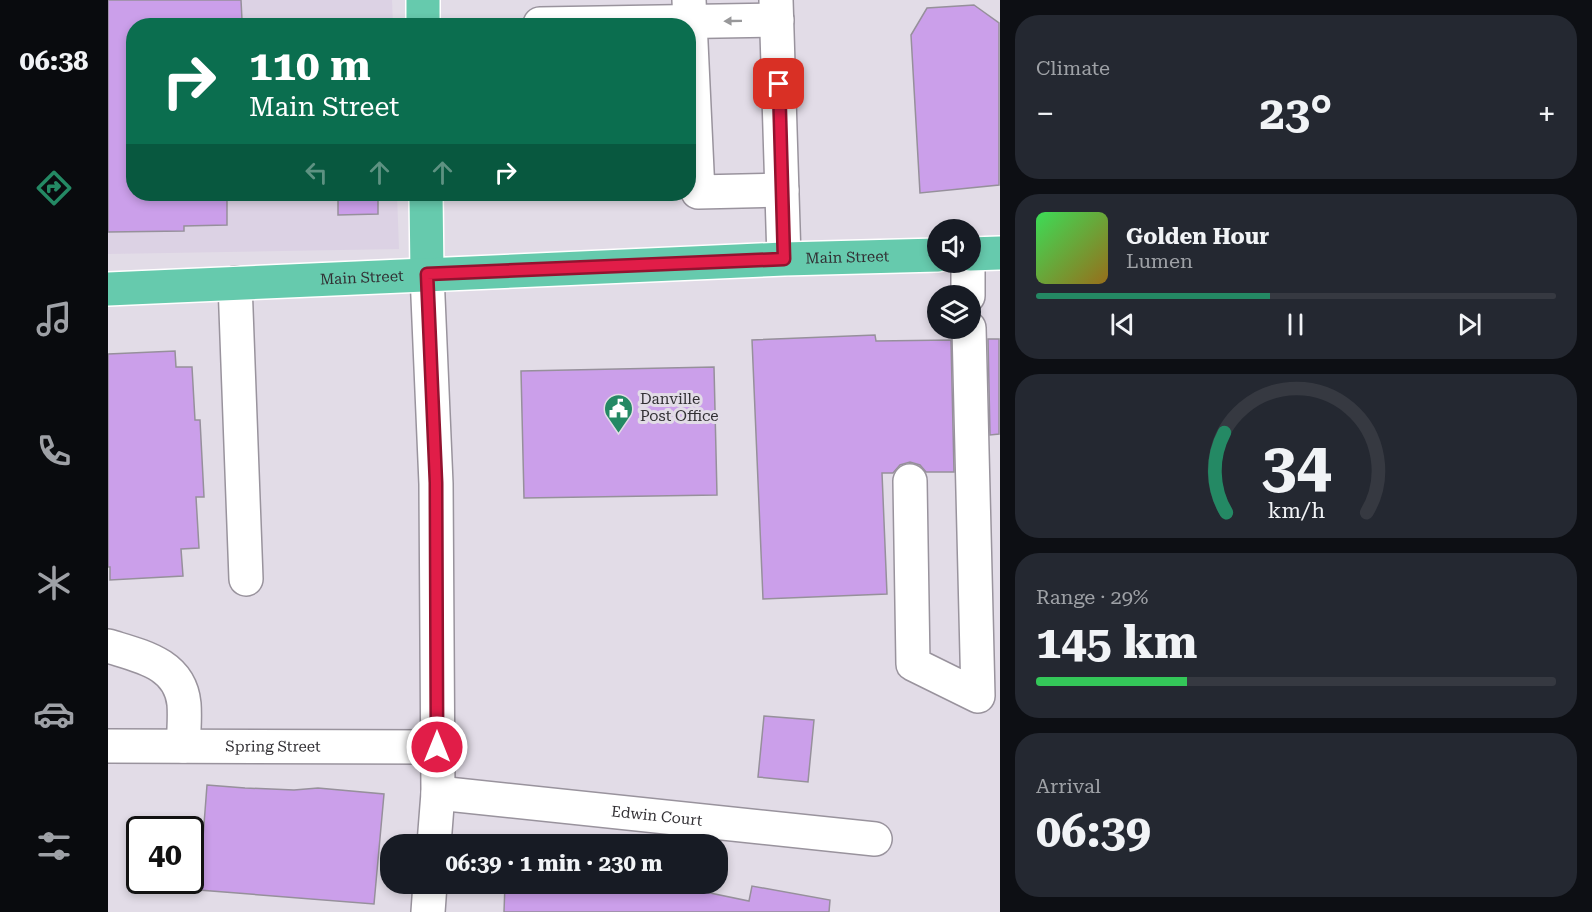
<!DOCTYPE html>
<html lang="en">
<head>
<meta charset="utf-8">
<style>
  :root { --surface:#171b24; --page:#242831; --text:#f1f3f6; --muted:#9ea1a6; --line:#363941; --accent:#248964 }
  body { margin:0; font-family:"Roboto Serif",serif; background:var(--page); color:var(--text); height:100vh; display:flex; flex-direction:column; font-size:22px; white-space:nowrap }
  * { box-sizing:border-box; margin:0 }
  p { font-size:20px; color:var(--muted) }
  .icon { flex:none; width:33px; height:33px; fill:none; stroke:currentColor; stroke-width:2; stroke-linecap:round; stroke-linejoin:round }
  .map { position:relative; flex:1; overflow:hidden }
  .drawer { display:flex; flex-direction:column; gap:15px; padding:15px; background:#0d0f14; width:592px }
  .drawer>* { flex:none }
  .banner { position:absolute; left:18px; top:18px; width:570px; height:183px; border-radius:24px; box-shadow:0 3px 9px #0003; background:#0b6e4f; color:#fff; overflow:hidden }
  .controls { position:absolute; left:819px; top:219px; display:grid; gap:12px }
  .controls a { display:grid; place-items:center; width:54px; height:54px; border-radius:50%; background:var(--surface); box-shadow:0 3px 9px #0003; font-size:30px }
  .speed { position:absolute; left:18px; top:816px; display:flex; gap:12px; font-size:30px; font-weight:700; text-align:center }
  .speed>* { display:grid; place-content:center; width:78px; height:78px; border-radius:50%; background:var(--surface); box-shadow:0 3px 9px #0003; line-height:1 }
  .speed .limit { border:3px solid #111; border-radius:9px; background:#fff; color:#111 }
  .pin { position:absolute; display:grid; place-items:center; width:51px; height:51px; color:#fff; margin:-26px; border-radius:12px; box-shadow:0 3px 9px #0006 }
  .me { position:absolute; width:66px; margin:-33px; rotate:0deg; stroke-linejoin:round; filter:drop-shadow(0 0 4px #0008) }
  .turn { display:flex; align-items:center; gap:21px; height:126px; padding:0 24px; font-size:27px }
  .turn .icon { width:78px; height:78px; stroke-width:2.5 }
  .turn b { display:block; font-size:42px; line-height:51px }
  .lanes { display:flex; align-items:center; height:57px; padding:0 24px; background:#0003; justify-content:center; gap:30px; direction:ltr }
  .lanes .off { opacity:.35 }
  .big { font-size:45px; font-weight:700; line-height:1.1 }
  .drawer .widget { flex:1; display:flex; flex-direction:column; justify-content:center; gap:9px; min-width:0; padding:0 21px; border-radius:24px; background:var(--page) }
  .drawer .dial { align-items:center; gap:0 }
  .dial svg { height:156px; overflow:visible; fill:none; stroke:var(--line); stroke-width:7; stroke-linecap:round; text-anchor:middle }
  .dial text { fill:var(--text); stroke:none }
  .song { display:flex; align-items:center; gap:18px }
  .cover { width:72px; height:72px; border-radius:9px; background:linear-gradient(135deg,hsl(130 70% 55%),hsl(40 70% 35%)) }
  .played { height:6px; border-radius:3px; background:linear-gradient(90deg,var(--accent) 45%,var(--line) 45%) }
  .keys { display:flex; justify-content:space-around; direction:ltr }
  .heat { display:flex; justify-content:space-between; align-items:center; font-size:33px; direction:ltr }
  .charge { height:9px; border-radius:4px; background:linear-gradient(90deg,#34c759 29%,var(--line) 0) }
  .trip { position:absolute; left:272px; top:834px; width:348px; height:60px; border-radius:24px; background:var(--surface); box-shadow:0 3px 9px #0003; font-weight:700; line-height:60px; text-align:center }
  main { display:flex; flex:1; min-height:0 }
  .tab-bar { display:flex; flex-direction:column; width:108px; justify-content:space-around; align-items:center; background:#090b0e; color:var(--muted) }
  .tab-bar .icon { width:42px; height:42px }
  .tab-bar .selected { color:var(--accent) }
  .tab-bar b { font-size:27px; color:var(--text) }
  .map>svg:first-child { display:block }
  .built { fill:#dcd2e4 }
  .building { fill:#cb9fea; stroke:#96909b; stroke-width:1.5 }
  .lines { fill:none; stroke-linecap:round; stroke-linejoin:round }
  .minor-casing { stroke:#99939d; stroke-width:36 }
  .major-casing { stroke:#fff; stroke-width:36 }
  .minor { stroke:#fff; stroke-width:33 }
  .major { stroke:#66caad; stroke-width:33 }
  .oneway { fill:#98989a }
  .route-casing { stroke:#92132f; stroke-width:15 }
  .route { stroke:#e11d48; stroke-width:10 }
  .labels { text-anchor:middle; stroke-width:6; stroke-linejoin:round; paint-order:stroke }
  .street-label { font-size:15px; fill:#323034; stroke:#e2dce7 }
  .poi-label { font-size:15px; fill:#323034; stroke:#e2dce7; text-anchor:start }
</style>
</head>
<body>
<main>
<nav class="tab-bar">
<b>06:38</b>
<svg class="icon selected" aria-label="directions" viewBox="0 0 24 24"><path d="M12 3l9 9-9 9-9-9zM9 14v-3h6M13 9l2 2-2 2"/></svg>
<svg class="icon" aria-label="music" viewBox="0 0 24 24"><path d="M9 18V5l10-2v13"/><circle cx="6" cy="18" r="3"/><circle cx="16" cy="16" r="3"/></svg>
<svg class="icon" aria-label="phone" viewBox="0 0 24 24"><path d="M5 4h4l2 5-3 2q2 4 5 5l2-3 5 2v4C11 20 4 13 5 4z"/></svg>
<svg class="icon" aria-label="climate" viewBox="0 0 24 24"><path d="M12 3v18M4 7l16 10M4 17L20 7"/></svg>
<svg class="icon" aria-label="car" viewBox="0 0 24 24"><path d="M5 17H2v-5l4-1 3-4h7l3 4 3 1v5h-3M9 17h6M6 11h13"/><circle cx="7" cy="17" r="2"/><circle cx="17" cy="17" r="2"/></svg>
<svg class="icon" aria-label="filters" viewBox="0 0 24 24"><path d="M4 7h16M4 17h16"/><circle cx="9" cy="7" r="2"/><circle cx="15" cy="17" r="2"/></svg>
</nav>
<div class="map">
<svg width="892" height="912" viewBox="0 0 892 912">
  <rect width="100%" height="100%" fill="#e2dce7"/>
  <path class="built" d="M0 0H284L285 25 26 26V194H289L291 249 0 254Z"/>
  <g class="building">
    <path d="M0 0H133L134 20 106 24V26H26V194H119V225L76 226V231L0 232Z"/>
    <path d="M866 5 891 23V185L812 193 803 35 819 8Z"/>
    <path d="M230 194H270V214L230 215Z"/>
    <path d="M767 335 768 341 843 340 846 472H818L812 465 802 462 792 465 785 473H774L779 594 655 599 644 340Z"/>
    <path d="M880 339H891V434L882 435Z"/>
    <path d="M67 351 68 367H84L87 420H92L96 497H88L91 548 73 549 75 576 2 580V567H0V354Z"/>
    <path d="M606 367 609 495 416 498 413 371Z"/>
    <path d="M656 716 706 720 700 782 650 777Z"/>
    <path d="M99 785 137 788 186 790 210 788 276 794 266 904 91 890Z"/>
    <path d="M397 884H574L573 887 641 901 644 886 722 900 721 912H396Z"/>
  </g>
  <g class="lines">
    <defs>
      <g id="minor">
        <path d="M581 0 590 192 674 190"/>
        <path d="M668 0 676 259"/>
        <path d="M432 24 669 20"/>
        <path d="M860 262V296"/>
        <path d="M319 274 328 484 330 793 326 844"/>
        <path d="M127 283 138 579"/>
        <path d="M802 481 805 664 870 696 861 328"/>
        <path d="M0 646C32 656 72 663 76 704 77 717 76 732 75 746"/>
        <path id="s1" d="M0 746 329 747"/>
        <path id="s2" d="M330 793 767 839"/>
        <path d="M320 912 322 884"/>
      </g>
      <g id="major">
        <path d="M315 0V26"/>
        <path d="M318 194 319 274"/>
        <path d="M862 254 892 253"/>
        <path id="s3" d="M0 289 676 259 830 255"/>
      </g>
    </defs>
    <use href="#minor" class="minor-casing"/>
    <use href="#major" class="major-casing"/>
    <use href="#minor" class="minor"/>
    <use href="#major" class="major"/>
  </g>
  <defs><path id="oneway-solid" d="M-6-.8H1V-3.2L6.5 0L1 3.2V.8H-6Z" transform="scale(1.5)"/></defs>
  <use class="oneway" href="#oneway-solid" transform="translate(625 21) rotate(179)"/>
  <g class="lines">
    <defs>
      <path id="route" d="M329 747 328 483 319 274 676 259 671 84"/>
    </defs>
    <use href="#route" class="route-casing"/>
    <use href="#route" class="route"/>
  </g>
  <defs>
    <symbol id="civic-pin" viewBox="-11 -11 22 30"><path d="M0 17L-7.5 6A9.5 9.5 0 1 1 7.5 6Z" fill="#248964" stroke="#e2dce7"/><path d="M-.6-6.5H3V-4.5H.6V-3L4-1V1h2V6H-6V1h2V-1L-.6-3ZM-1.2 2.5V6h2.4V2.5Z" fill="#fff"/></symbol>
  </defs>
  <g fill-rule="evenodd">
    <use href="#civic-pin" x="494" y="392" width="33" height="45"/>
  </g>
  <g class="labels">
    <g class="street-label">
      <text dy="5" stroke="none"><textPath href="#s3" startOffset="740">Main Street</textPath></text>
      <text dy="5" stroke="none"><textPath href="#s3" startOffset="254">Main Street</textPath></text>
      <text dy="5" stroke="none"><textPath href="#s1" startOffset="165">Spring Street</textPath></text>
      <text dy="5" stroke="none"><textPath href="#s2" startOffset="220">Edwin Court</textPath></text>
    </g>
    <g class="poi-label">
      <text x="532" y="404">Danville<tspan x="532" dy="17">Post Office</tspan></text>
    </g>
  </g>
</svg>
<div class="controls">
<a><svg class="icon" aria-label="sound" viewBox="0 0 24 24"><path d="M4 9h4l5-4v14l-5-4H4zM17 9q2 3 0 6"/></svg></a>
<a><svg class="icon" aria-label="layers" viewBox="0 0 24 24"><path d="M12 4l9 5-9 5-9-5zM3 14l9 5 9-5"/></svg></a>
</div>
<div class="speed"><div class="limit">40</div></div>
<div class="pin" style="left:671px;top:84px;background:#d93025"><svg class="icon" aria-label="arrive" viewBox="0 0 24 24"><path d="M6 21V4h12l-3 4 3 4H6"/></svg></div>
<svg class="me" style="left:329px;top:747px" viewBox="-20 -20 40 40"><circle r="17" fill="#e11d48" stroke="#fff" stroke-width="3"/><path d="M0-11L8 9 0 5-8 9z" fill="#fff"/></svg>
<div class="trip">06:39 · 1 min · 230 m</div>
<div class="banner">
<div class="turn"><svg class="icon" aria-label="right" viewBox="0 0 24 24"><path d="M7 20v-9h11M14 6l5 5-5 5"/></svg><div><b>110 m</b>Main Street</div></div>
<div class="lanes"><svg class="icon off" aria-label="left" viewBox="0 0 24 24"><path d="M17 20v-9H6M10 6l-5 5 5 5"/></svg><svg class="icon off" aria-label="ahead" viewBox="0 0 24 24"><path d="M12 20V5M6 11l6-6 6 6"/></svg><svg class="icon off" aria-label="ahead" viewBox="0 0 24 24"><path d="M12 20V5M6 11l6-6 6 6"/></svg><svg class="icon" aria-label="right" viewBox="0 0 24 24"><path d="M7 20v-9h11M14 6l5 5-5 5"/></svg></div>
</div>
</div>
<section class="drawer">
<div class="widget"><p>Climate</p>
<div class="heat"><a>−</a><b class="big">23°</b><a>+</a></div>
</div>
<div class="widget">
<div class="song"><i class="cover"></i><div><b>Golden Hour</b><p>Lumen</p></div></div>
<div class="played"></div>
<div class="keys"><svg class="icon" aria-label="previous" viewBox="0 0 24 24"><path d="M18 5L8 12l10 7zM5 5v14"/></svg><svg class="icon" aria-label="pause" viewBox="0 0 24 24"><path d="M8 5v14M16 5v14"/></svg><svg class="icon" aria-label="next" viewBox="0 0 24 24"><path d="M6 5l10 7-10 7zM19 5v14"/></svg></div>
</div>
<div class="widget dial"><svg viewBox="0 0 100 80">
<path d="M14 69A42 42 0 1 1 86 69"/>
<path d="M14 69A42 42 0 0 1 13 28" stroke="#248964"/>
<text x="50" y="56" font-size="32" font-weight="700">34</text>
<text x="50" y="72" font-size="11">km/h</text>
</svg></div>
<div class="widget"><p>Range · 29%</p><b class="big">145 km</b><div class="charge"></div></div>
<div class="widget"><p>Arrival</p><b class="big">06:39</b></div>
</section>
</main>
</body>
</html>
